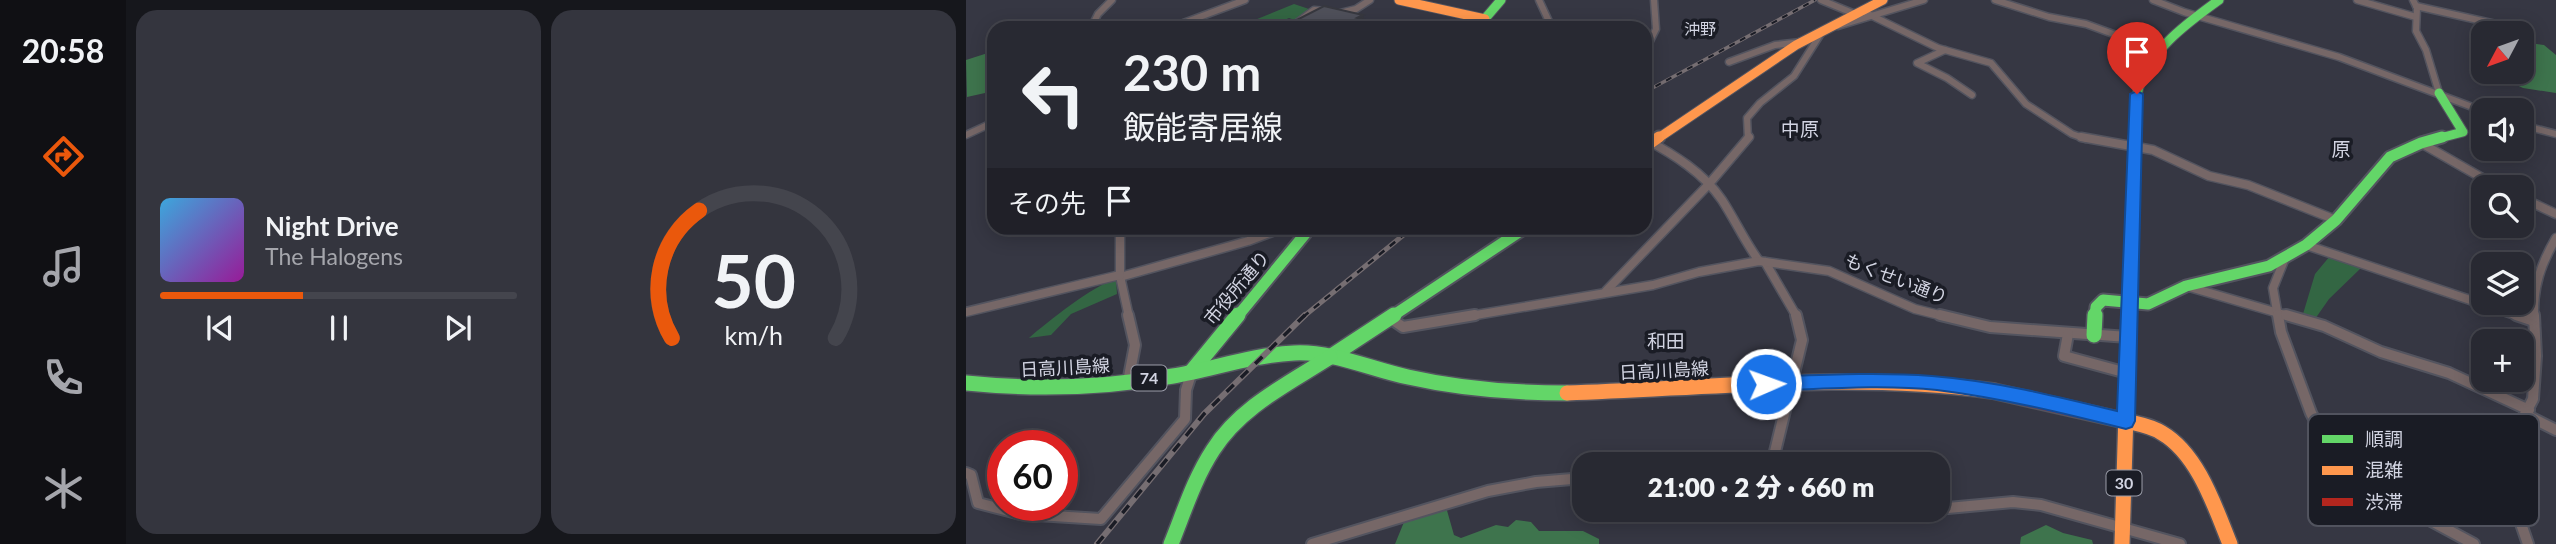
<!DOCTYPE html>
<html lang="ja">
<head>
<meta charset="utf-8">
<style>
  :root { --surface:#282932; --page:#34353e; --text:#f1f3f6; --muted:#a5a6ac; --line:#44454d; --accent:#ea580c }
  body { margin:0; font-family:Lato,"Noto Sans JP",sans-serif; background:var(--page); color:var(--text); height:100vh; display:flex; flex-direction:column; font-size:26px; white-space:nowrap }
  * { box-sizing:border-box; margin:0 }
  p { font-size:23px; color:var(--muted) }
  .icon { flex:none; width:38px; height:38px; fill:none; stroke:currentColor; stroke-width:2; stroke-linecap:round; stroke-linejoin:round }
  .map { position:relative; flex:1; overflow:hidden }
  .details { display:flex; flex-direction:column; gap:10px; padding:10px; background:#16171c; width:840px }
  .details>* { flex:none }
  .top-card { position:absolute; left:21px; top:21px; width:665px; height:214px; border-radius:21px; box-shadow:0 4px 18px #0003,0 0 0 2px var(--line); background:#282932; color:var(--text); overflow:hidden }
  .needle { width:46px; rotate:229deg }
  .tools { position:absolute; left:1505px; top:21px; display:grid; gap:14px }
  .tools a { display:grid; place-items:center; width:63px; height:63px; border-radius:14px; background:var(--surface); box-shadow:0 4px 18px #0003,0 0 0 2px var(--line); font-size:35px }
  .speed { position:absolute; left:21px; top:430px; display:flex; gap:14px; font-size:35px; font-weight:700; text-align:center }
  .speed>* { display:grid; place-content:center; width:91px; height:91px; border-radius:50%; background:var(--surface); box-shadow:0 4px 18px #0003,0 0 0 2px var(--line); line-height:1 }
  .speed .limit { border:10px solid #d22; background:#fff; color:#111 }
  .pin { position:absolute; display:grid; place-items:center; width:60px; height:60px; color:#fff; margin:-72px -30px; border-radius:50% 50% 50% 0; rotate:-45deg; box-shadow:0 0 7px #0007 }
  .pin .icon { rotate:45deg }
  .me { position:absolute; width:77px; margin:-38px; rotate:88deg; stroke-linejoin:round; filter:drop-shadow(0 0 5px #0008) }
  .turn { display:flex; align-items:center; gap:24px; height:147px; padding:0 21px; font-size:32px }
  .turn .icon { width:91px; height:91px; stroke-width:2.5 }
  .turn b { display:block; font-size:49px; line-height:60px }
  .then { display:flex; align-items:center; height:66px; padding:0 21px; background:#0003; gap:14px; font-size:26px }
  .details .card { flex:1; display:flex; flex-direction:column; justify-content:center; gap:10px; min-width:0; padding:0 24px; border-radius:21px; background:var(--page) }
  .details .dial { align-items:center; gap:0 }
  .dial svg { height:182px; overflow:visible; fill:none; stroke:var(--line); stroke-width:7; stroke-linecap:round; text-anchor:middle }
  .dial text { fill:var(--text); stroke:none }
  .song { display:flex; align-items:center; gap:21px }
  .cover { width:84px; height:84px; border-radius:10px; background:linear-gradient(135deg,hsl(200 70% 55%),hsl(300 70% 35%)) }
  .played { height:7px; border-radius:4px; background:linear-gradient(90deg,var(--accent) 40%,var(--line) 40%) }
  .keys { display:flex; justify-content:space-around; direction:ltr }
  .details .tiles { flex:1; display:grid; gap:10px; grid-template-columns:repeat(2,1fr) }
  .trip { position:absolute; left:606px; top:452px; width:378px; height:70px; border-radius:21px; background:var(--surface); box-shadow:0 4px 18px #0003,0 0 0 2px var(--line); font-weight:800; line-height:70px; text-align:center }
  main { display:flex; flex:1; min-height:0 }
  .dock { display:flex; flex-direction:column; width:126px; justify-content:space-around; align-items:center; background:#101014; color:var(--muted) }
  .dock .icon { width:49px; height:49px }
  .dock .current { color:var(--accent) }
  .dock b { font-size:32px; color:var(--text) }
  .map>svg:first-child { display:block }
  .green { fill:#336643 }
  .forest { fill:#3e744d }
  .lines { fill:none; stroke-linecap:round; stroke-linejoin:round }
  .street-far2-casing { stroke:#53545f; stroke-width:9 }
  .street-far1-casing { stroke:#53545f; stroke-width:11 }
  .street-casing { stroke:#53545f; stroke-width:14 }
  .fast-far2-casing { stroke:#53545f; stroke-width:11 }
  .fast-far1-casing { stroke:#53545f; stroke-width:15 }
  .fast-casing { stroke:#53545f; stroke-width:18 }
  .slow-far2-casing { stroke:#53545f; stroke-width:11 }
  .slow-far1-casing { stroke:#53545f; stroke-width:15 }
  .slow-casing { stroke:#53545f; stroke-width:18 }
  .jam-casing { stroke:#53545f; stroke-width:18 }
  .street-far2 { stroke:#766767; stroke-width:6 }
  .street-far1 { stroke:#766767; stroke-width:8 }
  .street { stroke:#766767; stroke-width:10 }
  .fast-far2 { stroke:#63d668; stroke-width:9 }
  .fast-far1 { stroke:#63d668; stroke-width:11 }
  .fast { stroke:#63d668; stroke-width:15 }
  .slow-far2 { stroke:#ff974d; stroke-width:9 }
  .slow-far1 { stroke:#ff974d; stroke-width:11 }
  .slow { stroke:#ff974d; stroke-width:15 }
  .jam { stroke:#b3261e; stroke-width:15 }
  .rail-far2-casing { stroke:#766e72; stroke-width:3.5 }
  .rail-far1-casing { stroke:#766e72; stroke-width:5 }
  .rail-casing { stroke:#766e72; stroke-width:6 }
  .rail-far2 { stroke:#1a1c25; stroke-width:2; stroke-dasharray:6; stroke-linecap:butt }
  .rail-far1 { stroke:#1a1c25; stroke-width:2.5; stroke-dasharray:7; stroke-linecap:butt }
  .rail { stroke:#1a1c25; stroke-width:3.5; stroke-dasharray:10; stroke-linecap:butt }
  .shaded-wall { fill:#37383f }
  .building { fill:#4f505a; stroke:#37383f; stroke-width:2 }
  .route { fill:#1a73e8; stroke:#114b97; stroke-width:2 }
  .labels { text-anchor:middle; stroke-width:7; stroke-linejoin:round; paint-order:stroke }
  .far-neighbourhood-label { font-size:16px; fill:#d2d4e2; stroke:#1a1c25 }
  .shield { fill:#1a1c25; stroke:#9b9da9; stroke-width:2 }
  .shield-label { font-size:16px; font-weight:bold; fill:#d2d4e2 }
  .street-label { font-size:18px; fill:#d2d4e2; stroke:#1a1c25 }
  .neighbourhood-label { font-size:19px; fill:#d2d4e2; stroke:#1a1c25 }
  .key { fill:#1a1c25; stroke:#51535e; stroke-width:2 }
  .key-label { font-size:19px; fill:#d2d4e2 }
</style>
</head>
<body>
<main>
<nav class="dock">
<b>20:58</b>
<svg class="icon current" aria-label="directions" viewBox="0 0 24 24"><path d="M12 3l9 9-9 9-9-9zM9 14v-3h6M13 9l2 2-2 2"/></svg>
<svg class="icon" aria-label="music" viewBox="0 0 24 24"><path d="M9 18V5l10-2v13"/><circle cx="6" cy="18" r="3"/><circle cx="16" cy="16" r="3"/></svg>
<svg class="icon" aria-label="phone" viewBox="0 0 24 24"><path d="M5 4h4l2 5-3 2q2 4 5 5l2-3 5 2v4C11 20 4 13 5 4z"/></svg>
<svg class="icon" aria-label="climate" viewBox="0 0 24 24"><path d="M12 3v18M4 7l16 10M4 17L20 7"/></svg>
</nav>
<section class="details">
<div class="tiles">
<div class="card">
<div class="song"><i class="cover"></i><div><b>Night Drive</b><p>The Halogens</p></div></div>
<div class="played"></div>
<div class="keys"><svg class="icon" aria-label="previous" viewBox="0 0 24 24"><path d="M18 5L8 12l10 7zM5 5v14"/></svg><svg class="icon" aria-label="pause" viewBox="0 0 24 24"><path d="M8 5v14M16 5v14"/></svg><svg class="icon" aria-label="next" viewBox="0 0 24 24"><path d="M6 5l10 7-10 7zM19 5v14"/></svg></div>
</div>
<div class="card dial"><svg viewBox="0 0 100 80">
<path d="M14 69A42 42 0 1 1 86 69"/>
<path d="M14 69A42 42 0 0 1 26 13" stroke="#ea580c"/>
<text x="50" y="56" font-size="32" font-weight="700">50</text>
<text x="50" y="72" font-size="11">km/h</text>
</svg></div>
</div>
</section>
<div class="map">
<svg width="1590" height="544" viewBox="0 0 1590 544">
  <rect width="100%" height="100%" fill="#363743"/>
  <g class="green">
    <path d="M328 4 346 10 331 21 323 18C307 24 303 34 279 24Z"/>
    <path d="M1364 256 1396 267 1363 299 1349 319 1337 314 1349 274Z"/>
    <path d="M150 279 151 294 105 314 85 335 63 338C81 322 128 285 150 279Z"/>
  </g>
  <g class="forest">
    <path d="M1556 42 1578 45 1590 55V93L1557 88 1538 79 1535 72H1556Z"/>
    <path d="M28 51V91L1 97 0 60Z"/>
    <path d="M480 507 488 535 495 538 530 525 542 527 550 520 565 522 573 531H617L633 539V544H429L438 522Z"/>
    <path d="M1080 525 1097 533 1126 540 1127 544H1054L1055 537Z"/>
  </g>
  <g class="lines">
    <defs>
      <g id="street-far2">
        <path d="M573 0 586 28"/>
        <path d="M855 0 889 14"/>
        <path d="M1029 0 1083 17 1120 24 1191 50"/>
        <path d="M1187 0 1218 12 1373 57 1517 111"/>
        <path d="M1391 0 1450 17"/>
        <path d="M1447 0 1451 8 1450 31 1460 50 1473 93"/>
        <path d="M1450 6 1543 27"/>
        <path d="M896 11 972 48 1025 63 1060 104 1106 134 1120 139"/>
        <path d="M374 13 390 9 404 0"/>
        <path d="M872 26 958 0"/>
        <path d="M125 28 132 14 146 0"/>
        <path d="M204 28 279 0"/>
        <path d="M324 28 348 10 361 11"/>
        <path d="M979 50 951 63 981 78 1006 95"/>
        <path d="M679 51 690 29 688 0"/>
        <path d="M763 62 809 45 835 42"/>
        <path d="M1556 125 1590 134"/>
        <path d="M0 135 28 122"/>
        <path d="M782 139 781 118 794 103 828 76 854 35 852 33"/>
      </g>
      <g id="street-far1">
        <path d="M1115 137 1187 150 1243 176 1282 185 1370 220"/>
        <path d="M679 139C707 154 738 173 756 200 769 220 779 242 793 261"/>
        <path d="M1455 143 1532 187"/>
        <path d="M1556 198 1590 214"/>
        <path d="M154 228V276L163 317"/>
        <path d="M1340 245 1555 317"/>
        <path d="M799 262 831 317"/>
        <path d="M154 277 282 241 317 228"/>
        <path d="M1220 286 1326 317"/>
        <path d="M640 291 743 184 783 137"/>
        <path d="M0 312 154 275"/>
        <path d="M498 317 687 285 733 272 793 261 863 271 949 309 981 317"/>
        <path d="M1312 317 1307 288 1319 258"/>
        <path d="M1568 317C1567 286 1575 264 1590 238"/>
      </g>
      <g id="street">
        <path d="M974 315 1024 327 1162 337"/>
        <path d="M1312 315 1315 332 1345 413 1373 467 1419 496 1508 544"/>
        <path d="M1320 315 1358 326 1415 352 1483 373 1563 410"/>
        <path d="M1550 315 1568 321"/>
        <path d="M424 318 437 327 509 315"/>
        <path d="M1102 334 1098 356 1161 373"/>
        <path d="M162 382 169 345 162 315"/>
        <path d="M1560 415 1590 430"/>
        <path d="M806 464 836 340 830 315"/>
        <path d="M0 473 5 475 12 503 55 514 135 519 219 419 220 390 226 371"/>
        <path d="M971 509 1047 502 1075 505 1214 544"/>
        <path d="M346 544 522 491 570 482 618 478"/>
        <path d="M1562 544 1542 486 1537 456 1567 399 1570 356 1568 315"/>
      </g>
      <g id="fast-far2">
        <path d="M511 28 535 0"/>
        <path d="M1169 139C1170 125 1168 109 1171 95 1179 53 1221 23 1253 0"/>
        <path d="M1470 139 1497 132 1473 93"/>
      </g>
      <g id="fast-far1">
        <path d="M1164 296 1169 137"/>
        <path d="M271 317 344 228"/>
        <path d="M425 317 559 228"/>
        <path d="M1129 317 1130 307 1137 300 1182 304 1220 286 1303 266 1340 245 1370 220 1424 157 1455 143 1476 137"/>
      </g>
      <g id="fast">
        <path d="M1128 335 1129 315"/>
        <path d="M364 357 428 315"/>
        <path d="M226 371 272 315"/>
        <path d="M0 383C69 390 139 388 207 376 247 369 287 355 328 353 367 351 404 369 442 377 495 389 547 393 601 393"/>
        <path d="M205 544C218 512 228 479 247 450 274 407 322 384 364 357"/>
      </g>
      <g id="slow-far2">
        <path d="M433 0 519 19"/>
        <path d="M691 139 830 45 917 0"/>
      </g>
      <g id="slow-far1">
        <path d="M679 147 693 137"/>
        <path d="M1163 317 1164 296"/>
      </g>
      <g id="slow">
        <path d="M601 393C744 388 885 372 1027 391"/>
        <path d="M1160 421C1172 424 1186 426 1196 433 1232 454 1249 507 1264 544"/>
        <path d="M1156 544 1163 315"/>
      </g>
      <path id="jam" d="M1027 391 1160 421"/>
    </defs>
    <use href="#street-far2" class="street-far2-casing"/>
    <use href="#street-far1" class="street-far1-casing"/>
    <use href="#street" class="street-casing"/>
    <use href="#fast-far2" class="fast-far2-casing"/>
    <use href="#fast-far1" class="fast-far1-casing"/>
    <use href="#fast" class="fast-casing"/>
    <use href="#slow-far2" class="slow-far2-casing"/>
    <use href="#slow-far1" class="slow-far1-casing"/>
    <use href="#slow" class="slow-casing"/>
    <use href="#jam" class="jam-casing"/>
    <use href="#street-far2" class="street-far2"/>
    <use href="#street-far1" class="street-far1"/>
    <use href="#street" class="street"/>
    <use href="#fast-far2" class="fast-far2"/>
    <use href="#fast-far1" class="fast-far1"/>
    <use href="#fast" class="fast"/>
    <use href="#slow-far2" class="slow-far2"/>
    <use href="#slow-far1" class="slow-far1"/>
    <use href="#slow" class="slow"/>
    <use href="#jam" class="jam"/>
    <defs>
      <path id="rail-far2" d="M679 92 849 0"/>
      <path id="rail-far1" d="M337 317 446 228"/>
      <path id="rail" d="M131 544 238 414 339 315"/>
    </defs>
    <use href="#rail-far2" class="rail-far2-casing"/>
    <use href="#rail-far1" class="rail-far1-casing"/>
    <use href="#rail" class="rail-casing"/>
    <use href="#rail-far2" class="rail-far2"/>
    <use href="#rail-far1" class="rail-far1"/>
    <use href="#rail" class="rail"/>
  </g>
  <path class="shaded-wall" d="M397 15 400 27 408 22 410 28H394L391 18Z"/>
  <path class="building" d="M358 6 397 15 391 18 408 22 398 28H315Z"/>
  <path class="route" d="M1171 91 1177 94 1169 421 1166 427 1160 429C1097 413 1035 398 971 390 915 384 857 389 800 391L793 389 791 384 793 379 800 377C855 375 911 372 966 376 1029 381 1090 396 1151 411L1164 94Z"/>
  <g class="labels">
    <g class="far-neighbourhood-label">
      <text x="734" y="35">沖野</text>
    </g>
    <g class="shield">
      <rect x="165.5" y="365.5" width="35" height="25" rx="5"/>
      <rect x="1140.5" y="470.5" width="35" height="25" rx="5"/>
    </g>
    <g class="shield-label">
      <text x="183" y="384">74</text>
      <text x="1158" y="489">30</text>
    </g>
    <g class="street-label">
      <text transform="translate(930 279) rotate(21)" y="6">もくせい通り</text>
      <text transform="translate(271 288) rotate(-50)" y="6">市役所通り</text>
      <text transform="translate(99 368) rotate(-3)" y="6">日高川島線</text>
      <text transform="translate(698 371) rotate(-3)" y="6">日高川島線</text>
    </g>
    <g class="neighbourhood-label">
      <text x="834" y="136">中原</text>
      <text x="1375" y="156">原</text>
      <text x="700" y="348">和田</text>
    </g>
  </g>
  <rect x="1342" y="414" width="231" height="112" rx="10" class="key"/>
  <rect x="1356" y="435" width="31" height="8" fill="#63d668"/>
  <rect x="1356" y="466" width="31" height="9" fill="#ff974d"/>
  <rect x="1356" y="498" width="31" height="8" fill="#b3261e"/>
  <g class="key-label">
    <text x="1399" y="446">順調</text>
    <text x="1399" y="477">混雑</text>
    <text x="1399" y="509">渋滞</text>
  </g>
</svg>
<div class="tools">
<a><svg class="needle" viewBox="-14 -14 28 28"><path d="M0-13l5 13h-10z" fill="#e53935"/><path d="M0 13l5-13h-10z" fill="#a5a6ac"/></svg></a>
<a><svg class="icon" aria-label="sound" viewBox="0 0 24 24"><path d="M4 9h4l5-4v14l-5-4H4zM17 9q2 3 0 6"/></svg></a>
<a><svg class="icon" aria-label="search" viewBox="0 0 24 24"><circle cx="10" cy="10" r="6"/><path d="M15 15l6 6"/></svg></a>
<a><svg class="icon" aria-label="layers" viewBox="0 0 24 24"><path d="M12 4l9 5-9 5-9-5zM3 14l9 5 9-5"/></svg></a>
<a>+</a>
</div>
<div class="speed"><div class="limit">60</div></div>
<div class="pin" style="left:1171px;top:94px;background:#d93025"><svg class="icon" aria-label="arrive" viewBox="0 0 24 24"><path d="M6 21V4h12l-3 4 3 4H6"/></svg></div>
<svg class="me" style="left:800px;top:384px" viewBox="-20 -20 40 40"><circle r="17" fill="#1a73e8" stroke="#fff" stroke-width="3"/><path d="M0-11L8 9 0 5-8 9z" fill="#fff"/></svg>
<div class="trip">21:00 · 2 分 · 660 m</div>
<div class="top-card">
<div class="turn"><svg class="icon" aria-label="left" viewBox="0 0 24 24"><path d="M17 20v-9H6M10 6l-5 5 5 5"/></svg><div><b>230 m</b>飯能寄居線</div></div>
<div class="then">その先<svg class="icon" aria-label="arrive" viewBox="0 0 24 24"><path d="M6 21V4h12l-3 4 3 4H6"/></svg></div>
</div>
</div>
</main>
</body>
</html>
